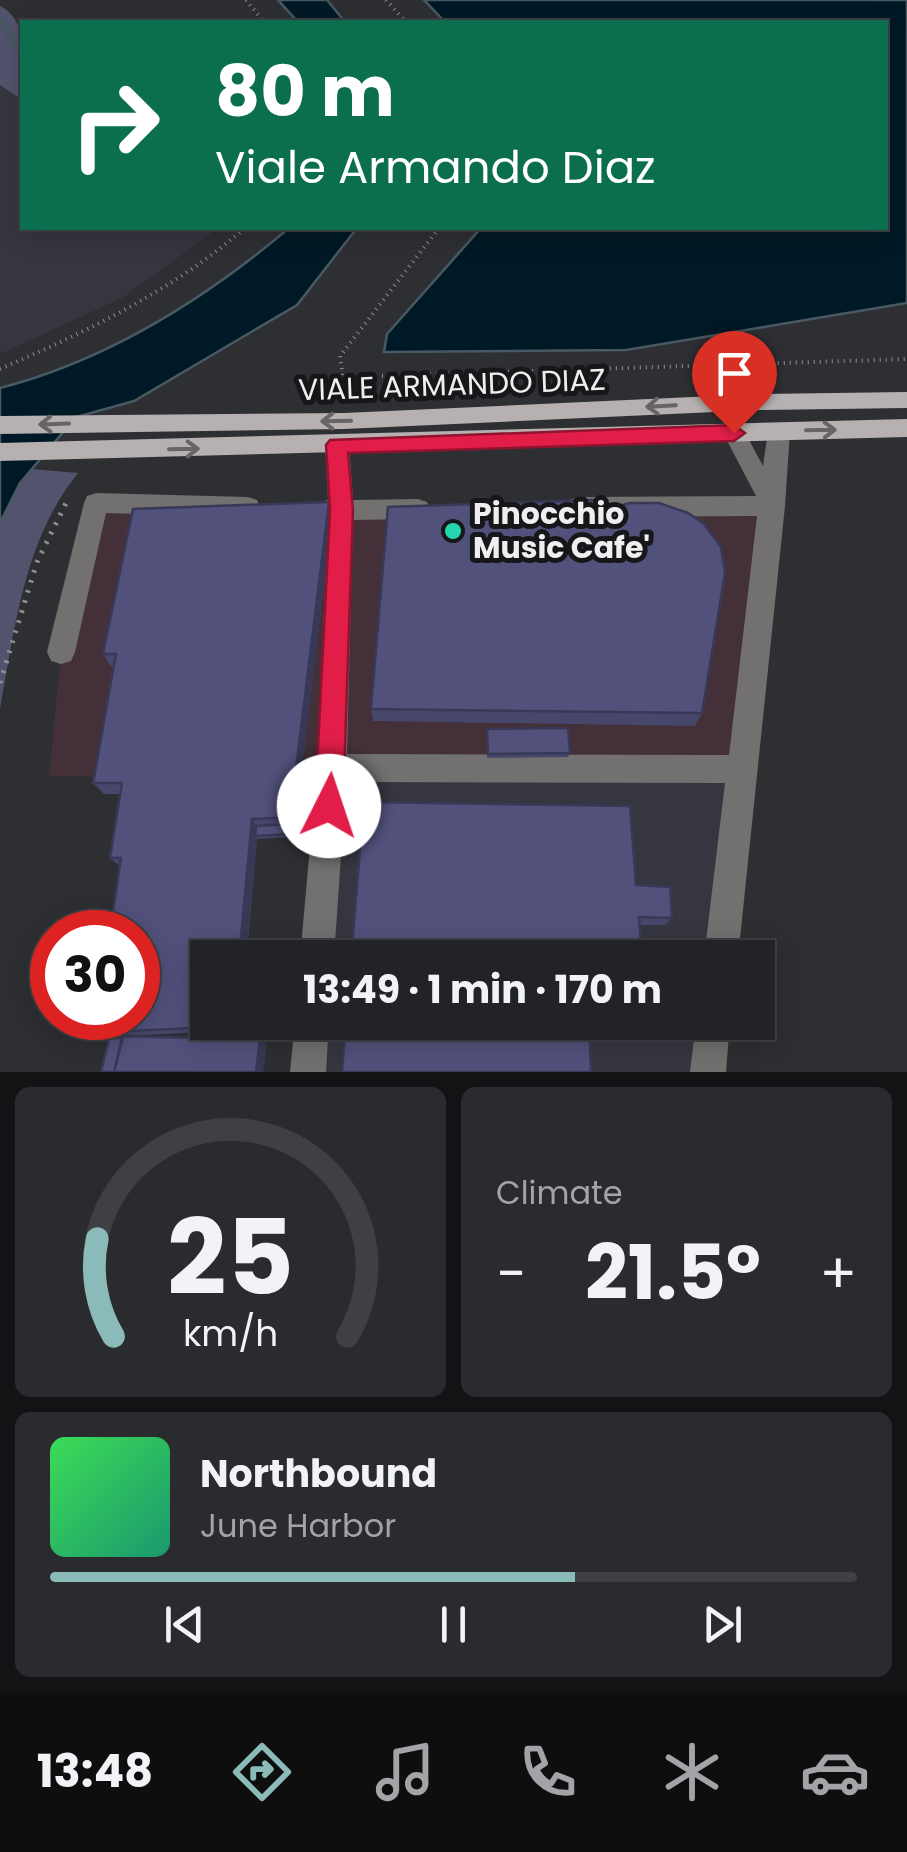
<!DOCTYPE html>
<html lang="en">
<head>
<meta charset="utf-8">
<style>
  :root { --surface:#222326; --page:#2a2b2e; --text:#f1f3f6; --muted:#a2a4a7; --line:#3f4043; --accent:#8bbbb9 }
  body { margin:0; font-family:Poppins,sans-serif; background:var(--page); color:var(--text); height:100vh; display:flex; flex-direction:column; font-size:38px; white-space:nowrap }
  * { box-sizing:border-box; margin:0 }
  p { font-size:32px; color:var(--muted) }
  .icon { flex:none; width:55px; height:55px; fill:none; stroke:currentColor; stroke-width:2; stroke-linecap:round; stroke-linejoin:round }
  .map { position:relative; height:1072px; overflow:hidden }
  .drawer { display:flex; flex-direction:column; gap:15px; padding:15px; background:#131315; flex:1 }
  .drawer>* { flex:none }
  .guide { position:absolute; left:20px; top:20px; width:868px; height:210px; border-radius:0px; box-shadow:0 5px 25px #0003,0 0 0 2px var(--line); background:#0b6e4f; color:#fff; overflow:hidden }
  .speed { position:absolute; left:30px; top:910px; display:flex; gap:20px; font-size:50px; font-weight:700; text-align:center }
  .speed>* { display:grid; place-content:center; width:130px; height:130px; border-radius:50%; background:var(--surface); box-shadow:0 5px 25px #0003,0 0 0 2px var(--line); line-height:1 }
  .speed .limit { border:15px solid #d22; background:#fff; color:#111 }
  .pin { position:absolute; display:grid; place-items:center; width:85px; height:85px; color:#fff; margin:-102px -42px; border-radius:50% 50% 50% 0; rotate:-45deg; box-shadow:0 0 10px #0007 }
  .pin .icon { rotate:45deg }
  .me { position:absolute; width:110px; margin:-55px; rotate:4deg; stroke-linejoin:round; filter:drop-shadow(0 0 8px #0008) }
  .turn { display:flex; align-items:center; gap:35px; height:210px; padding:0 30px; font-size:45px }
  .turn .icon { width:130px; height:130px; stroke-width:2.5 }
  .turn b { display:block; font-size:70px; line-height:85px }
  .big { font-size:75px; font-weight:700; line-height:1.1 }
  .drawer .card { flex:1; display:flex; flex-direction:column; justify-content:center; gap:15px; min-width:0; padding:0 35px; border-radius:15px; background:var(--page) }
  .drawer .dial { align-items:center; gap:0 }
  .dial svg { height:260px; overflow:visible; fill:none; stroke:var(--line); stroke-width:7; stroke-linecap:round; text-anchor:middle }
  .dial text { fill:var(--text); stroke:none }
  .song { display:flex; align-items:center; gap:30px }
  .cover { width:120px; height:120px; border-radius:15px; background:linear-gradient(135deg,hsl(130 70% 55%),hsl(160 70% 35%)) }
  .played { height:10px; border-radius:5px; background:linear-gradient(90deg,var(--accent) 65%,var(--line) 65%) }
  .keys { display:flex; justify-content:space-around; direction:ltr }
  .heat { display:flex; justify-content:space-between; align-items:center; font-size:55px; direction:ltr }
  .drawer .tiles { flex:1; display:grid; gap:15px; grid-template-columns:1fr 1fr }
  .card:last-child { grid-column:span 2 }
  .trip { position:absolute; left:190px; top:940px; width:585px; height:100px; border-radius:0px; background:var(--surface); box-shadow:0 5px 25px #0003,0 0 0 2px var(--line); font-weight:700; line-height:100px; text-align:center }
  .tab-bar { display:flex; height:160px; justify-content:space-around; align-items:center; background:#0e0e0f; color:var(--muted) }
  .tab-bar .icon { width:70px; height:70px }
  .tab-bar .active { color:var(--accent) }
  .tab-bar b { font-size:45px; color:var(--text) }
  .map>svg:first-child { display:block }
  .commercial { fill:#433038 }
  .built { fill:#363640 }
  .green { fill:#53536e }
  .water { fill:#001926; stroke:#485963; stroke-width:2.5 }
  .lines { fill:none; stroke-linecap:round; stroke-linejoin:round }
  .stream { stroke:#485963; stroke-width:6 }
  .path-far1 { stroke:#909093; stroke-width:4; stroke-dasharray:1 5; stroke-linecap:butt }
  .path { stroke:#909093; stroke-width:5; stroke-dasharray:2.5 8; stroke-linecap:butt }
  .street { fill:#737070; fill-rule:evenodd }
  .primary { fill:#b6b1b0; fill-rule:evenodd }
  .wall { fill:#47466b }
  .shaded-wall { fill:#393957 }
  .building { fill:#52517c; stroke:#393957; stroke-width:2.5 }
  .oneway { stroke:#666464 }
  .route { fill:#e11d48; stroke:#92132f; stroke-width:2.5 }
  .poi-dot { fill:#24d5ae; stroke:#171719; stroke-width:4 }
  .labels { text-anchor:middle; stroke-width:10; stroke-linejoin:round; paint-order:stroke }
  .street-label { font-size:30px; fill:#efeff2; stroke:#171719 }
  .poi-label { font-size:30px; font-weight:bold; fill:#efeff2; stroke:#171719; text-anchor:start }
</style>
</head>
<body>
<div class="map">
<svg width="907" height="1072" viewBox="0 0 907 1072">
  <rect width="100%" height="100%" fill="#2e2f32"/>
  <path class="commercial" d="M96 503 341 510 773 506 743 769 332 780 49 776 61 652Z"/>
  <g class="built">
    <path d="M0 85 22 100V228H218L122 298 0 354Z"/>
    <path d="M332 768 743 769 721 957 317 958Z"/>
    <path d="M312 1023H713L708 1072H308Z"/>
  </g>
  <g class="green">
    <path d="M0 6C32 22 23 70 22 100L0 85Z"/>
    <path d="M32 469 78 473C24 540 15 627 0 709V523L20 483Z"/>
  </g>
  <g class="water">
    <path d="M278 0H327L345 22H298Z"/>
    <path d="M424 0H907V303L626 350 384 352 387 334 481 228H885V22H445Z"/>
    <path d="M289 228H357L297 305 134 401 76 417 20 483 0 523V388C108 360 205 299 289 228Z"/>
  </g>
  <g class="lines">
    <path class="stream" d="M0 19 22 53"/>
    <g class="path-far1">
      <path d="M246 0 264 22"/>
      <path d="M386 0 406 22"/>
      <path d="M439 228 340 356 343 377 907 359"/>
      <path d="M0 369C88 331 172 291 245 228"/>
    </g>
    <path class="path" d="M0 683 37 562 68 499"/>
    <g class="street">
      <path d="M779 422 790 431 785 506 738 958H704L725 783 346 782 334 958H300L317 768 328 520 318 517 315 510 318 503 328 500 325 445 329 439H345L349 445 353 500 418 499 427 502 430 509 427 516 418 519 353 520 347 754 729 755 757 516 578 517 569 514 566 507 569 500 578 497 756 496 723 433 734 424 742 427 763 466 768 431Z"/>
      <path d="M96 493 248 497 257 500 260 507 257 514 248 517 106 513 75 652 71 661 61 664 51 661 47 652 84 503 87 496Z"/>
      <path d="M295 1022H329L326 1072H290Z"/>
      <path d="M696 1022H730L726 1072H690Z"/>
    </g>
    <g class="primary">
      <path d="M907 392V408L758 410 344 429 0 434V416L344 413 758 394Z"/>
      <path d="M907 419V437L0 461V443Z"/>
    </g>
  </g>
  <g class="wall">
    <path d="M612 508 702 713 695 726 373 721 371 709Z"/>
    <path d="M332 518 295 827 291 828V837L257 839 240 1030 125 1036 267 1044 122 1038 123 1036 110 1032 138 1018 120 866 110 858 120 794H104L93 783 114 668H112L103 654Z"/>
    <path d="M487 729 570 753 568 757 487 758Z"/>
    <path d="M636 885 672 918 665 925H640Z"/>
  </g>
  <g class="shaded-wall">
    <path d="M329 502 332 518 295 827 290 817Z"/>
    <path d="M252 819 258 829 255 836 257 839 246 958H239Z"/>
    <path d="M233 1022H240V1030L232 1026Z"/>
    <path d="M260 1040 267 1044 263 1072H256Z"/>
  </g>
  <g class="building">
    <path d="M592 500 606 501 612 508 630 503H659L688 513 704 524 721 547 725 573 702 713 371 709 388 507Z"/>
    <path d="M329 502 290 817 252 819 239 958H208V1022H233L232 1026 110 1032 112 1018H138V932H110L121 858H110L122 783H93L116 654H103L133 509Z"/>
    <path d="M568 728 570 753 488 754 487 729Z"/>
    <path d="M364 802 630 806 636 885 670 887 672 918 639 917 642 958H351Z"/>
    <path d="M290 824 289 834 255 836 256 826Z"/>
    <path d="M346 1022H589L591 1072H342Z"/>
    <path d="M123 1036 260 1040 256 1072H114Z"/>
    <path d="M109 1038H122L114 1072H101Z"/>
  </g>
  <defs><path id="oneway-shaft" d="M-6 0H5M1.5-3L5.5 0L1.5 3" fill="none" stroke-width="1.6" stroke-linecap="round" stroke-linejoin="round" transform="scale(2.5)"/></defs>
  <g class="oneway">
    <use href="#oneway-shaft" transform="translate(661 406) rotate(177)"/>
    <use href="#oneway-shaft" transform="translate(336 421) rotate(179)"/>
    <use href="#oneway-shaft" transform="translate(54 424) rotate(178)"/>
    <use href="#oneway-shaft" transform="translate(821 430) rotate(-1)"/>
    <use href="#oneway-shaft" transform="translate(184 449) rotate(-1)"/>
  </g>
  <path class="route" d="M734 425 745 433 734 441 348 453 353 510 343 806 339 816 329 820 320 816 315 806 330 510 326 445 330 440Z"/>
  <circle class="poi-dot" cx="453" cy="531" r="10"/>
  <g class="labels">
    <g class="street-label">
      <text transform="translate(452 385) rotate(-2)" y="10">VIALE ARMANDO DIAZ</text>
    </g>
    <g class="poi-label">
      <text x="473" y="524">Pinocchio<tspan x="473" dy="34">Music Cafe'</tspan></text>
    </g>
  </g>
</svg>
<div class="speed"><div class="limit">30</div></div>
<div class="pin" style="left:734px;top:433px;background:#d93025"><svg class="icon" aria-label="arrive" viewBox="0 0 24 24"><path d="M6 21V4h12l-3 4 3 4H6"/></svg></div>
<svg class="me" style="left:329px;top:806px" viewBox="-20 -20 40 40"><circle r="19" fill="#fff"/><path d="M0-13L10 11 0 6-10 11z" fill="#e11d48"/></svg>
<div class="trip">13:49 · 1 min · 170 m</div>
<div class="guide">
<div class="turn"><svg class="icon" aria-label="right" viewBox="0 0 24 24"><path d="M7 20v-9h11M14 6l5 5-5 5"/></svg><div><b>80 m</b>Viale Armando Diaz</div></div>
</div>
</div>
<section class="drawer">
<div class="tiles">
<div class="card dial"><svg viewBox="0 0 100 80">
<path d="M14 69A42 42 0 1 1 86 69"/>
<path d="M14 69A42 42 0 0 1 9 39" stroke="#8bbbb9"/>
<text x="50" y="56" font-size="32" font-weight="700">25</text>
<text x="50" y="72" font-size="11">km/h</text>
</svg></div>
<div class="card"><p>Climate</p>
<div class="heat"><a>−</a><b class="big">21.5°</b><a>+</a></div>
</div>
<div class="card">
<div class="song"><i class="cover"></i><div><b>Northbound</b><p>June Harbor</p></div></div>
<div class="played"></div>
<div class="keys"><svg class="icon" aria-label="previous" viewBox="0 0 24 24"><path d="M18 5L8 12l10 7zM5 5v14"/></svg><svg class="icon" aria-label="pause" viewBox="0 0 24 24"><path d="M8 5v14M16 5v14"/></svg><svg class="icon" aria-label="next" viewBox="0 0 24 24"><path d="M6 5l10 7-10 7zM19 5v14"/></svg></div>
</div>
</div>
</section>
<nav class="tab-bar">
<b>13:48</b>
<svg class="icon active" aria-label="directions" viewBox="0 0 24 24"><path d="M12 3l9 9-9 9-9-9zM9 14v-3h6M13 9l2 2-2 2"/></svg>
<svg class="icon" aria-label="music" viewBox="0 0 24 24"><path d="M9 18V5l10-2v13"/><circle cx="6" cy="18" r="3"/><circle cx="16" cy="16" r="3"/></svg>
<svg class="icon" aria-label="phone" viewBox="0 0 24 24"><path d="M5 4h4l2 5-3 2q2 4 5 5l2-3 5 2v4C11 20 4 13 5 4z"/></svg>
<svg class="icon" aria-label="climate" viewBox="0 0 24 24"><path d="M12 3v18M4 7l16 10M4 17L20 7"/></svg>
<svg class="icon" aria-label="car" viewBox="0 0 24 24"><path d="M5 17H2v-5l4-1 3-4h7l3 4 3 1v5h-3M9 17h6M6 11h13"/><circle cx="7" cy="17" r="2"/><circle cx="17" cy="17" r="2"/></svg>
</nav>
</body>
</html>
